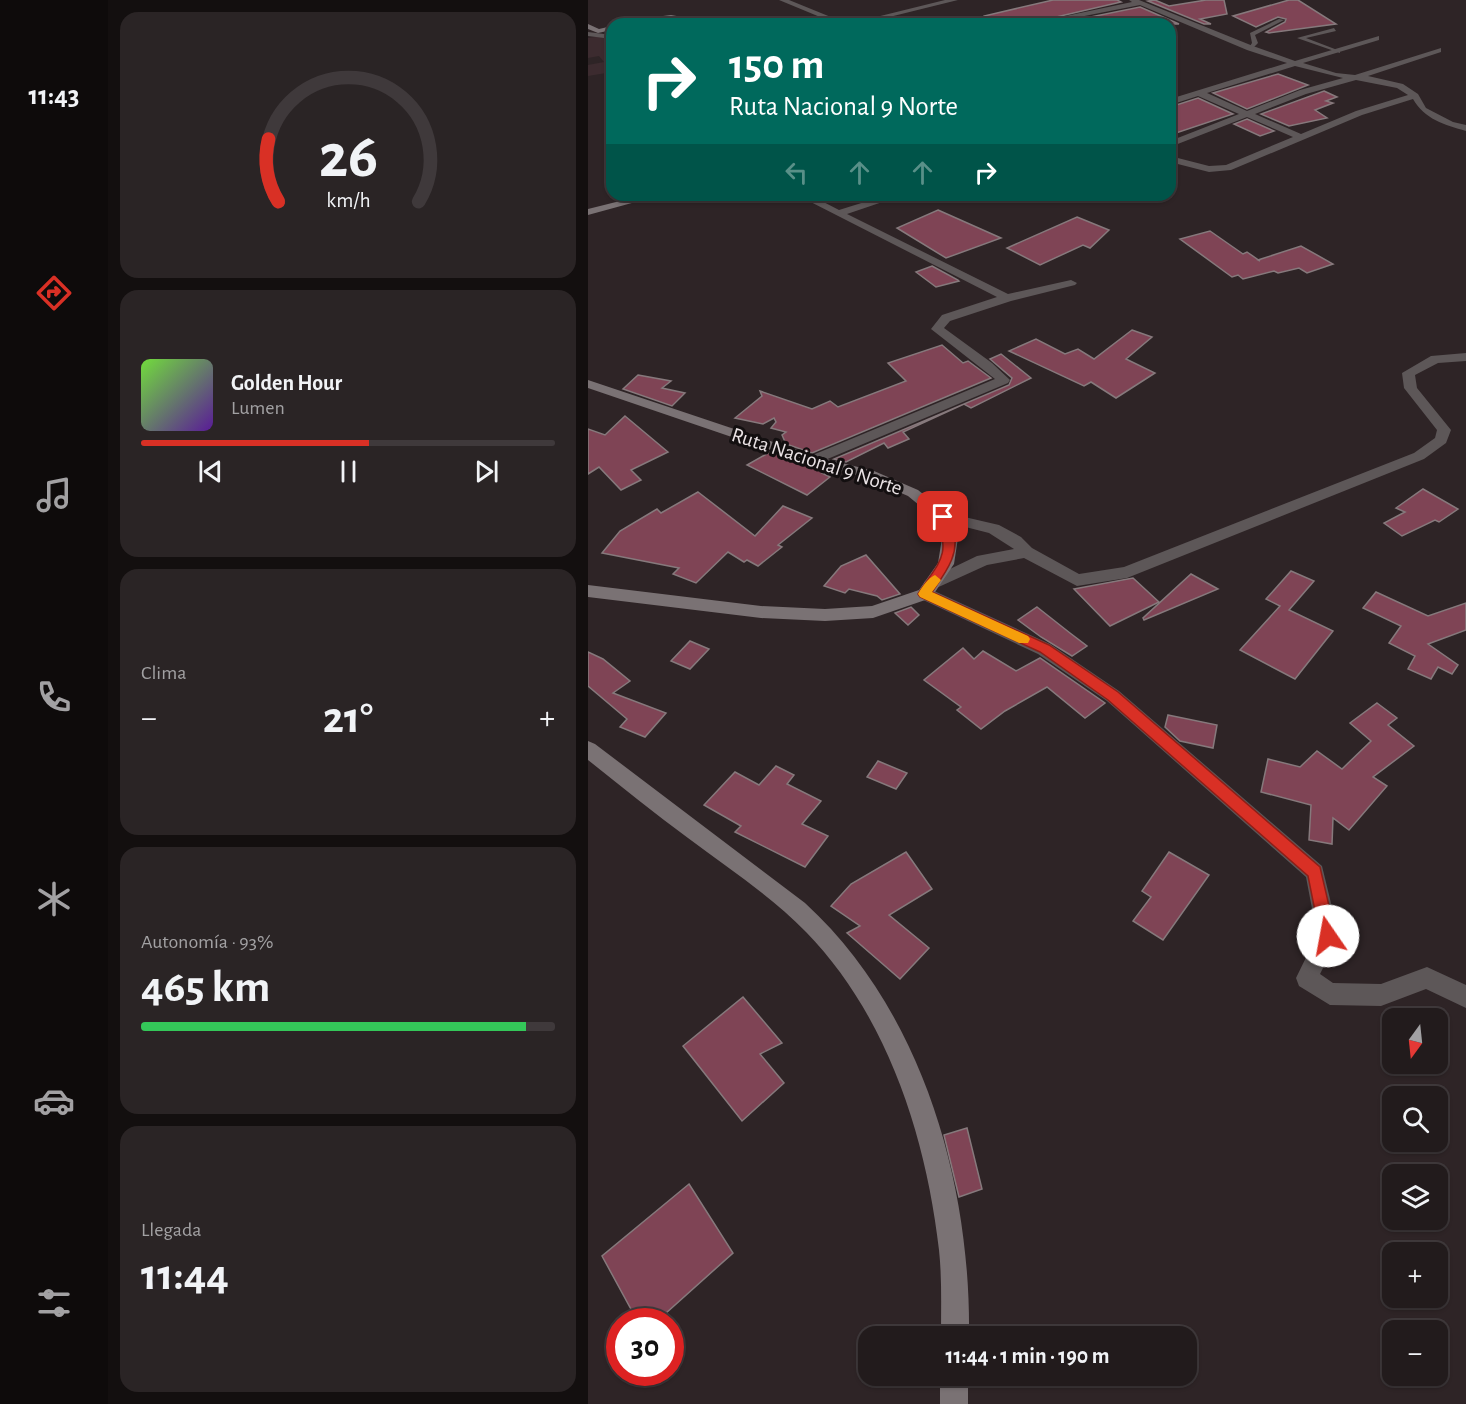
<!DOCTYPE html>
<html lang="es">
<head>
<meta charset="utf-8">
<style>
  :root { --surface:#221b1c; --page:#2a2425; --text:#f1f3f6; --muted:#a2a1a3; --line:#3f393b; --accent:#d93025 }
  body { margin:0; font-family:"Alegreya Sans",sans-serif; background:var(--page); color:var(--text); height:100vh; display:flex; flex-direction:column; font-size:22px; white-space:nowrap }
  * { box-sizing:border-box; margin:0 }
  p { font-size:20px; color:var(--muted) }
  .icon { flex:none; width:33px; height:33px; fill:none; stroke:currentColor; stroke-width:2; stroke-linecap:round; stroke-linejoin:round }
  .map { position:relative; flex:1; overflow:hidden }
  .sheet { display:flex; flex-direction:column; gap:12px; padding:12px; background:#130f0f; width:480px }
  .sheet>* { flex:none }
  .hud { position:absolute; left:18px; top:18px; width:570px; height:183px; border-radius:18px; box-shadow:0 2px 4px #0004,0 0 0 2px var(--line); background:#00695c; color:#fff; overflow:hidden }
  .needle { width:39px; rotate:195deg }
  .controls { position:absolute; left:794px; top:1008px; display:grid; gap:12px }
  .controls a { display:grid; place-items:center; width:66px; height:66px; border-radius:12px; background:var(--surface); box-shadow:0 2px 4px #0004,0 0 0 2px var(--line); font-size:30px }
  .speed { position:absolute; left:18px; top:1308px; display:flex; gap:12px; font-size:30px; font-weight:700; text-align:center }
  .speed>* { display:grid; place-content:center; width:78px; height:78px; border-radius:50%; background:var(--surface); box-shadow:0 2px 4px #0004,0 0 0 2px var(--line); line-height:1 }
  .speed .limit { border:9px solid #d22; background:#fff; color:#111 }
  .pin { position:absolute; display:grid; place-items:center; width:51px; height:51px; color:#fff; margin:-26px; border-radius:12px; box-shadow:0 3px 9px #0006 }
  .me { position:absolute; width:66px; margin:-33px; rotate:348deg; stroke-linejoin:round; filter:drop-shadow(0 0 4px #0008) }
  .turn { display:flex; align-items:center; gap:21px; height:126px; padding:0 24px; font-size:27px }
  .turn .icon { width:78px; height:78px; stroke-width:2.5 }
  .turn b { display:block; font-size:42px; line-height:51px }
  .lanes { display:flex; align-items:center; height:57px; padding:0 24px; background:#0003; justify-content:center; gap:30px; direction:ltr }
  .lanes .off { opacity:.35 }
  .big { font-size:45px; font-weight:700; line-height:1.1 }
  .sheet .widget { flex:1; display:flex; flex-direction:column; justify-content:center; gap:9px; min-width:0; padding:0 21px; border-radius:18px; background:var(--page) }
  .sheet .dial { align-items:center; gap:0 }
  .dial svg { height:156px; overflow:visible; fill:none; stroke:var(--line); stroke-width:7; stroke-linecap:round; text-anchor:middle }
  .dial text { fill:var(--text); stroke:none }
  .song { display:flex; align-items:center; gap:18px }
  .cover { width:72px; height:72px; border-radius:9px; background:linear-gradient(135deg,hsl(100 70% 55%),hsl(270 70% 35%)) }
  .played { height:6px; border-radius:3px; background:linear-gradient(90deg,var(--accent) 55%,var(--line) 55%) }
  .keys { display:flex; justify-content:space-around; direction:ltr }
  .heat { display:flex; justify-content:space-between; align-items:center; font-size:33px; direction:ltr }
  .charge { height:9px; border-radius:4px; background:linear-gradient(90deg,#34c759 93%,var(--line) 0) }
  .trip { position:absolute; left:270px; top:1326px; width:339px; height:60px; border-radius:18px; background:var(--surface); box-shadow:0 2px 4px #0004,0 0 0 2px var(--line); font-weight:700; line-height:60px; text-align:center }
  main { display:flex; flex:1; min-height:0 }
  .tabs { display:flex; flex-direction:column; width:108px; justify-content:space-around; align-items:center; background:#0e0b0b; color:var(--muted) }
  .tabs .icon { width:42px; height:42px }
  .tabs .selected { color:var(--accent) }
  .tabs b { font-size:27px; color:var(--text) }
  .map>svg:first-child { display:block }
  .built { fill:#3c2b2f }
  .building { fill:#7f4455; stroke:#86797c; stroke-width:1.5 }
  .lines { fill:none; stroke-linecap:round; stroke-linejoin:round }
  .lane { fill:#5d5758; fill-rule:evenodd }
  .street { fill:#5d5758; fill-rule:evenodd }
  .secondary { fill:#7a7274; fill-rule:evenodd }
  .route { fill:#d93025; stroke:#8d1f18; stroke-width:1.5 }
  .slow { fill:#f59e0b }
  .labels { text-anchor:middle; stroke-width:6; stroke-linejoin:round; paint-order:stroke }
  .street-label { font-size:21px; fill:#eae3e5; stroke:#130f10 }
</style>
</head>
<body>
<main>
<nav class="tabs">
<b>11:43</b>
<svg class="icon selected" aria-label="directions" viewBox="0 0 24 24"><path d="M12 3l9 9-9 9-9-9zM9 14v-3h6M13 9l2 2-2 2"/></svg>
<svg class="icon" aria-label="music" viewBox="0 0 24 24"><path d="M9 18V5l10-2v13"/><circle cx="6" cy="18" r="3"/><circle cx="16" cy="16" r="3"/></svg>
<svg class="icon" aria-label="phone" viewBox="0 0 24 24"><path d="M5 4h4l2 5-3 2q2 4 5 5l2-3 5 2v4C11 20 4 13 5 4z"/></svg>
<svg class="icon" aria-label="climate" viewBox="0 0 24 24"><path d="M12 3v18M4 7l16 10M4 17L20 7"/></svg>
<svg class="icon" aria-label="car" viewBox="0 0 24 24"><path d="M5 17H2v-5l4-1 3-4h7l3 4 3 1v5h-3M9 17h6M6 11h13"/><circle cx="7" cy="17" r="2"/><circle cx="17" cy="17" r="2"/></svg>
<svg class="icon" aria-label="filters" viewBox="0 0 24 24"><path d="M4 7h16M4 17h16"/><circle cx="9" cy="7" r="2"/><circle cx="15" cy="17" r="2"/></svg>
</nav>
<section class="sheet">
<div class="widget dial"><svg viewBox="0 0 100 80">
<path d="M14 69A42 42 0 1 1 86 69"/>
<path d="M14 69A42 42 0 0 1 9 37" stroke="#d93025"/>
<text x="50" y="56" font-size="32" font-weight="700">26</text>
<text x="50" y="72" font-size="11">km/h</text>
</svg></div>
<div class="widget">
<div class="song"><i class="cover"></i><div><b>Golden Hour</b><p>Lumen</p></div></div>
<div class="played"></div>
<div class="keys"><svg class="icon" aria-label="previous" viewBox="0 0 24 24"><path d="M18 5L8 12l10 7zM5 5v14"/></svg><svg class="icon" aria-label="pause" viewBox="0 0 24 24"><path d="M8 5v14M16 5v14"/></svg><svg class="icon" aria-label="next" viewBox="0 0 24 24"><path d="M6 5l10 7-10 7zM19 5v14"/></svg></div>
</div>
<div class="widget"><p>Clima</p>
<div class="heat"><a>−</a><b class="big">21°</b><a>+</a></div>
</div>
<div class="widget"><p>Autonomía · 93%</p><b class="big">465 km</b><div class="charge"></div></div>
<div class="widget"><p>Llegada</p><b class="big">11:44</b></div>
</section>
<div class="map">
<svg width="878" height="1404" viewBox="0 0 878 1404">
  <rect width="100%" height="100%" fill="#2e2426"/>
  <path class="built" d="M15 36 19 41 24 40V72L0 76V65L16 62 11 56 0 58V38Z"/>
  <g class="building">
    <path d="M465 0H529L533 2 438 24H397L396 16Z"/>
    <path d="M567 0 581 6 618 0H636L639 14 612 19 623 24H616L560 1Z"/>
    <path d="M701 0H710L748 24 681 33 678 32 697 22 698 19 690 17 668 27 645 16Z"/>
    <path d="M552 7 591 24H468Z"/>
    <path d="M690 74 720 85 659 109 625 93Z"/>
    <path d="M736 91 749 97 738 101 745 103 727 110 739 118 701 126 673 114Z"/>
    <path d="M610 98 645 114 582 135V107Z"/>
    <path d="M659 119 686 131 672 136 646 124Z"/>
    <path d="M350 210 413 238 358 258 309 228Z"/>
    <path d="M489 217 521 230 502 248 495 245 452 265 419 248Z"/>
    <path d="M622 231 655 254 659 252 672 261 670 260 713 246 745 264 719 273 711 268 690 273 686 271 655 279 650 275 644 277 592 239Z"/>
    <path d="M344 266 370 280 371 281 348 287 328 272Z"/>
    <path d="M544 330 564 337 538 359 567 373 528 398 503 382 496 386 421 351 448 339 477 354 490 349 506 359Z"/>
    <path d="M354 345 375 363 380 361 403 378 224 453 198 444 194 435 198 432 183 428 188 422 186 418 175 424 147 418 174 396 172 391 224 409 242 401 250 407 318 381 300 363Z"/>
    <path d="M413 354 443 378 383 408 376 404 315 432 321 439 300 448 296 443 258 462 246 459 421 385 424 378 402 359Z"/>
    <path d="M50 375 83 381 74 388 97 393 84 406 35 389Z"/>
    <path d="M37 416 80 452 43 470 53 480 33 490 11 467 0 474V429L17 435Z"/>
    <path d="M182 452 240 470 234 473 242 477 219 495 159 465Z"/>
    <path d="M835 489 870 509 851 522 847 520 814 536 796 523 817 512 808 508Z"/>
    <path d="M110 492 167 536 195 506 224 518 190 545 194 547 170 566 159 560 156 562 140 552 108 583 85 574 91 568 14 553 32 531 69 509 73 513Z"/>
    <path d="M278 555 312 594 294 600 289 596 261 589 257 593 236 586 253 566Z"/>
    <path d="M703 571 726 581 701 610 745 631 707 679 652 650 692 606 678 599Z"/>
    <path d="M603 574 630 589 556 620 555 618Z"/>
    <path d="M545 578 571 602 522 626 486 589Z"/>
    <path d="M788 592 840 616 878 603V630L840 644 870 665 864 674 850 667 843 679 820 669 827 656 801 643 813 626 775 608Z"/>
    <path d="M323 607 331 615 320 625 307 613Z"/>
    <path d="M449 607 482 633 499 646 484 656 453 637 430 620Z"/>
    <path d="M102 641 121 649 102 669 83 661Z"/>
    <path d="M375 648 386 659 395 651 428 671 452 658 517 703 497 718 459 687 417 711 393 729 369 710 373 707 336 680Z"/>
    <path d="M0 652 15 659 42 681 25 693 78 713 57 737 32 727 39 719 0 686Z"/>
    <path d="M789 703 809 718 800 725 826 746 785 777 799 786 761 830 745 818 744 844 721 840 723 805 673 792 680 759 712 767 729 751 754 769 783 741 762 723Z"/>
    <path d="M580 715 629 725 625 748 592 741 577 727Z"/>
    <path d="M290 761 319 773 308 789 279 777Z"/>
    <path d="M188 766 206 775 199 784 233 801 214 824 240 836 217 867 147 832 153 826 116 805 147 772 171 785Z"/>
    <path d="M318 852 344 889 301 915 341 948 312 979 259 933 272 926 243 906 263 884Z"/>
    <path d="M581 852 621 875 575 940 545 921 563 897 554 891Z"/>
    <path d="M155 997 194 1043 172 1054 196 1083 154 1121 95 1046Z"/>
    <path d="M379 1128 394 1189 371 1197 356 1135Z"/>
    <path d="M101 1184 145 1253 68 1322H50L14 1256Z"/>
  </g>
  <g class="lines">
    <g class="lane">
      <path d="M691 19 696 20 667 35 670 43 664 49H660L664 43 662 33Z"/>
      <path d="M746 28 748 31 718 38 752 51V53L709 38Z"/>
    </g>
    <g class="street">
      <path d="M191 0H201L260 24 357 0H370L273 24H249Z"/>
      <path d="M541 0H551L665 46 707 61 791 36V40L715 63 748 73 767 75 853 48V52L780 76 815 84 830 94 838 108 865 122 878 125V131C857 125 836 119 825 99L774 115 643 170 621 172 582 162V156L621 166 638 165 705 137 659 117 582 147V141L651 114 610 96 582 105V99L699 63 659 50 552 5 456 24H440L544 2ZM707 66 755 78 712 90 659 111 619 93ZM768 80 809 88 820 95 768 111 713 134 667 114 718 94Z"/>
      <path d="M0 32 24 35V39L0 36Z"/>
      <path d="M209 195H222L251 210 299 195H315L259 214 420 294 483 280 489 283 487 285 423 301 362 321 356 328 404 363 422 380 420 383 230 463H220L218 460 220 457 407 379 343 329 354 315 409 297Z"/>
      <path d="M878 353V361L850 363 827 375 829 388 863 430 858 443 836 459 539 578 489 586 436 558 399 565 344 590 462 644 531 691 734 866 751 936 732 974 745 983 793 984 839 967 878 985V1008L838 989 793 1006 742 1005 711 986 708 978 729 935 718 877 519 701 450 654 331 598 329 594 331 590 337 588 335 585 337 581 389 556 426 549 401 533 350 520 347 517 350 514 355 512 411 525 433 537 444 548 491 574 536 567 826 453 847 438 849 430 816 388 814 373 843 356Z"/>
    </g>
    <g class="secondary">
      <path d="M83 15 100 18 109 24 83 19 39 24 59 18Z"/>
      <path d="M0 24 11 29 24 26V30L10 33 0 29Z"/>
      <path d="M56 195H73L0 215V209Z"/>
      <path d="M0 380 230 457 286 471 330 490 360 514 370 538 366 564 343 598 285 618 237 621 173 618 0 597V585L173 606 237 609 284 606 331 590 350 563 354 538 348 519 320 496 276 477 220 463 0 388Z"/>
      <path d="M0 741 7 744 217 903C334 1010 383 1182 381 1336H353C353 1307 354 1278 351 1250 338 1136 299 1015 218 932 183 896 140 868 100 838 66 813 33 786 0 760Z"/>
      <rect x="352" y="1376" width="28" height="28"/>
    </g>
  </g>
  <path class="route" d="M355 513C362 515 362 521 365 528 373 553 358 572 344 592L461 645 530 692 732 867 748 936 746 942 740 944 734 942 732 936 720 876 520 700 452 652 332 597 330 594C351 561 363 558 349 517Z"/>
  <path class="slow" d="M347 575 353 580 344 592 440 636 442 639 440 643H431L332 597 330 594C334 587 340 578 347 575Z"/>
  <g class="labels">
    <g class="street-label">
      <text transform="translate(229 461) rotate(18)" y="7">Ruta Nacional 9 Norte</text>
    </g>
  </g>
</svg>
<div class="controls">
<a><svg class="needle" viewBox="-14 -14 28 28"><path d="M0-13l5 13h-10z" fill="#e53935"/><path d="M0 13l5-13h-10z" fill="#a2a1a3"/></svg></a>
<a><svg class="icon" aria-label="search" viewBox="0 0 24 24"><circle cx="10" cy="10" r="6"/><path d="M15 15l6 6"/></svg></a>
<a><svg class="icon" aria-label="layers" viewBox="0 0 24 24"><path d="M12 4l9 5-9 5-9-5zM3 14l9 5 9-5"/></svg></a>
<a>+</a>
<a>−</a>
</div>
<div class="speed"><div class="limit">30</div></div>
<div class="pin" style="left:355px;top:517px;background:#d93025"><svg class="icon" aria-label="arrive" viewBox="0 0 24 24"><path d="M6 21V4h12l-3 4 3 4H6"/></svg></div>
<svg class="me" style="left:740px;top:936px" viewBox="-20 -20 40 40"><circle r="19" fill="#fff"/><path d="M0-13L10 11 0 6-10 11z" fill="#d93025"/></svg>
<div class="trip">11:44 · 1 min · 190 m</div>
<div class="hud">
<div class="turn"><svg class="icon" aria-label="right" viewBox="0 0 24 24"><path d="M7 20v-9h11M14 6l5 5-5 5"/></svg><div><b>150 m</b>Ruta Nacional 9 Norte</div></div>
<div class="lanes"><svg class="icon off" aria-label="left" viewBox="0 0 24 24"><path d="M17 20v-9H6M10 6l-5 5 5 5"/></svg><svg class="icon off" aria-label="ahead" viewBox="0 0 24 24"><path d="M12 20V5M6 11l6-6 6 6"/></svg><svg class="icon off" aria-label="ahead" viewBox="0 0 24 24"><path d="M12 20V5M6 11l6-6 6 6"/></svg><svg class="icon" aria-label="right" viewBox="0 0 24 24"><path d="M7 20v-9h11M14 6l5 5-5 5"/></svg></div>
</div>
</div>
</main>
</body>
</html>
